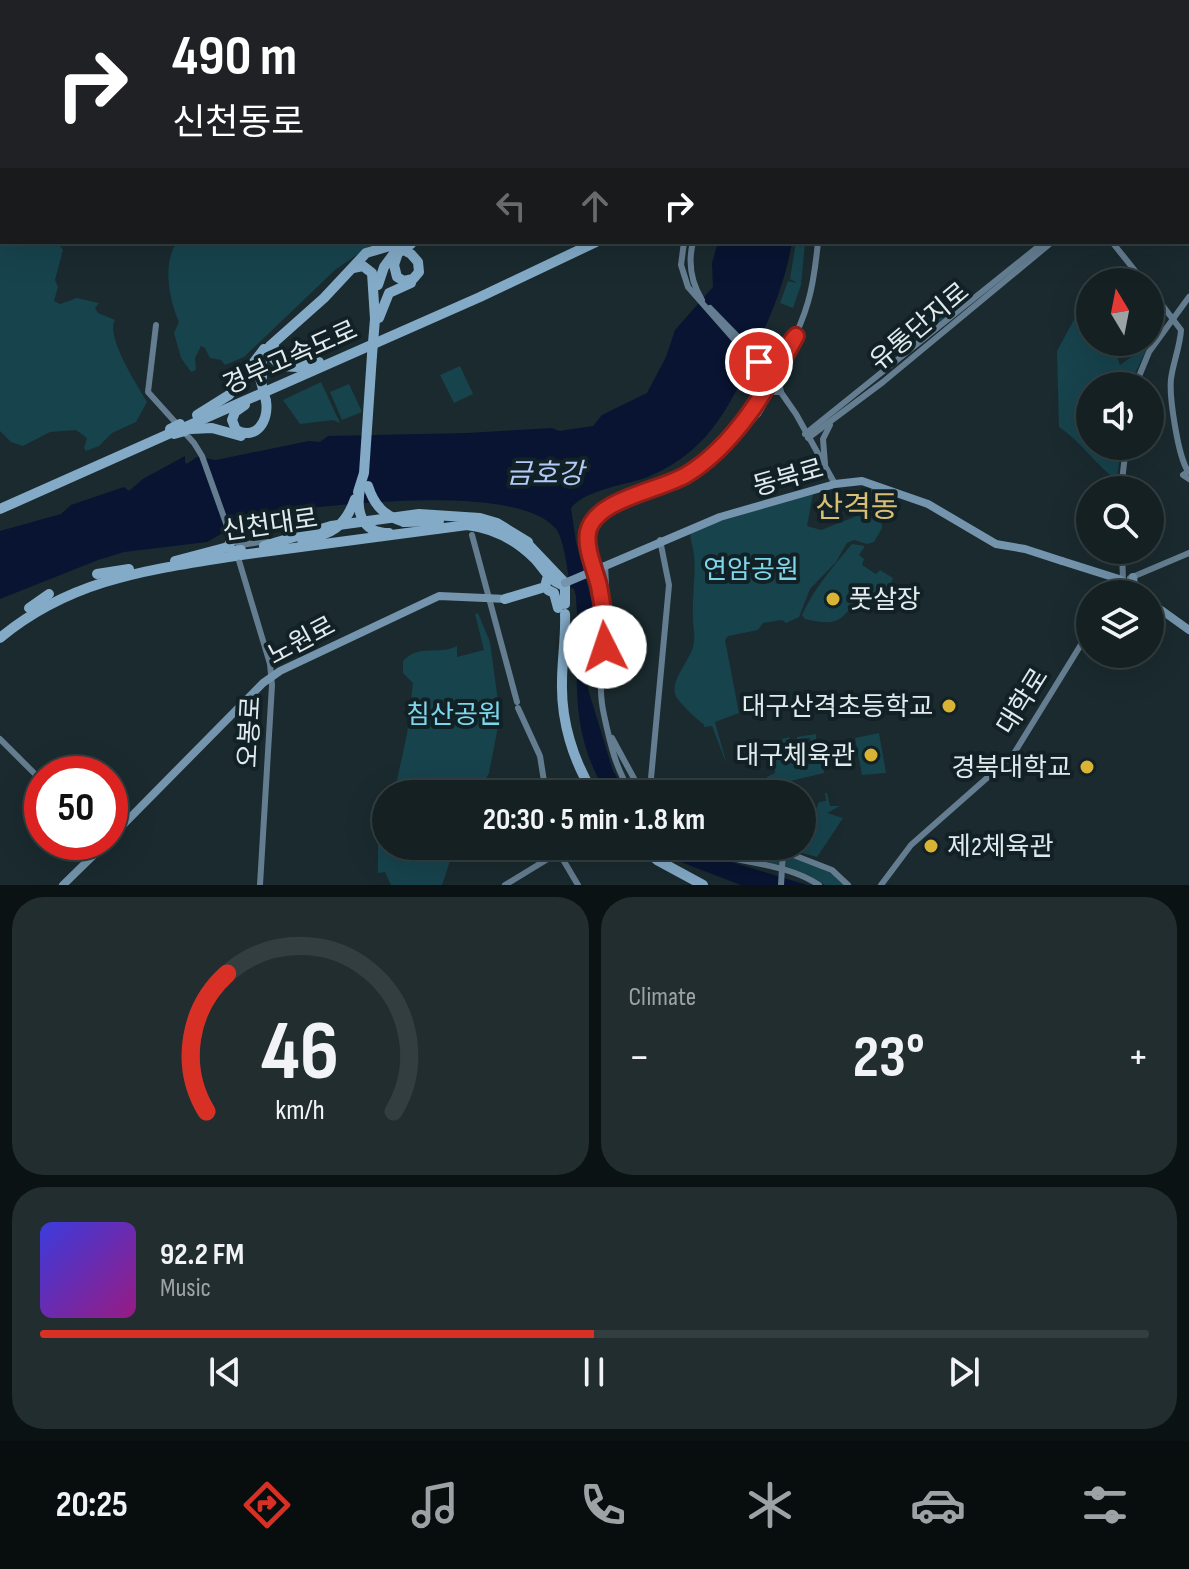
<!DOCTYPE html>
<html lang="en">
<head>
<meta charset="utf-8">
<style>
  :root { --surface:#142022; --page:#212d2f; --text:#f1f3f6; --muted:#9da3a5; --line:#333e40; --accent:#d93025 }
  body { margin:0; font-family:"Sofia Sans Condensed","Noto Sans KR",sans-serif; background:var(--page); color:var(--text); height:100vh; display:flex; flex-direction:column; font-size:30px; white-space:nowrap }
  * { box-sizing:border-box; margin:0 }
  p { font-size:26px; color:var(--muted) }
  .icon { flex:none; width:44px; height:44px; fill:none; stroke:currentColor; stroke-width:2; stroke-linecap:round; stroke-linejoin:round }
  .map { position:relative; height:885px; overflow:hidden }
  .drawer { display:flex; flex-direction:column; gap:12px; padding:12px; background:#0b1213; flex:1 }
  .drawer>* { flex:none }
  .guide { position:absolute; left:0px; top:0px; width:1190px; height:244px; box-shadow:0 8px 32px #0002,0 0 0 2px var(--line); background:#202124; color:#fff; overflow:hidden }
  .needle { width:52px; rotate:350deg }
  .fabs { position:absolute; left:1076px; top:268px; display:grid; gap:16px }
  .fabs a { display:grid; place-items:center; width:88px; height:88px; border-radius:50%; background:var(--surface); box-shadow:0 8px 32px #0002,0 0 0 2px var(--line); font-size:40px }
  .speed { position:absolute; left:24px; top:756px; display:flex; gap:16px; font-size:40px; font-weight:700; text-align:center }
  .speed>* { display:grid; place-content:center; width:104px; height:104px; border-radius:50%; background:var(--surface); box-shadow:0 8px 32px #0002,0 0 0 2px var(--line); line-height:1 }
  .speed .limit { border:12px solid #d22; background:#fff; color:#111 }
  .pin { position:absolute; display:grid; place-items:center; width:68px; height:68px; color:#fff; margin:-34px; border:4px solid #fff; border-radius:50%; box-shadow:0 2px 8px #0007 }
  .me { position:absolute; width:88px; margin:-44px; rotate:356deg; stroke-linejoin:round; filter:drop-shadow(0 0 6px #0008) }
  .turn { display:flex; align-items:center; gap:28px; height:168px; padding:0 40px; font-size:36px }
  .turn .icon { width:104px; height:104px; stroke-width:2.5 }
  .turn b { display:block; font-size:56px; line-height:68px }
  .lanes { display:flex; align-items:center; height:76px; padding:0 40px; background:#0003; justify-content:center; gap:40px; direction:ltr }
  .lanes .off { opacity:.35 }
  .big { font-size:60px; font-weight:700; line-height:1.1 }
  .drawer .card { flex:1; display:flex; flex-direction:column; justify-content:center; gap:12px; min-width:0; padding:0 28px; border-radius:32px; background:var(--page) }
  .drawer .dial { align-items:center; gap:0 }
  .dial svg { height:208px; overflow:visible; fill:none; stroke:var(--line); stroke-width:7; stroke-linecap:round; text-anchor:middle }
  .dial text { fill:var(--text); stroke:none }
  .song { display:flex; align-items:center; gap:24px }
  .cover { width:96px; height:96px; border-radius:12px; background:linear-gradient(135deg,hsl(240 70% 55%),hsl(310 70% 35%)) }
  .played { height:8px; border-radius:4px; background:linear-gradient(90deg,var(--accent) 50%,var(--line) 50%) }
  .keys { display:flex; justify-content:space-around; direction:ltr }
  .heat { display:flex; justify-content:space-between; align-items:center; font-size:44px; direction:ltr }
  .drawer .tiles { flex:1; display:grid; gap:12px; grid-template-columns:1fr 1fr }
  .card:last-child { grid-column:span 2 }
  .trip { position:absolute; left:372px; top:780px; width:444px; height:80px; border-radius:40px; background:var(--surface); box-shadow:0 8px 32px #0002,0 0 0 2px var(--line); font-weight:700; line-height:80px; text-align:center }
  .tabs { display:flex; height:128px; justify-content:space-around; align-items:center; background:#080d0e; color:var(--muted) }
  .tabs .icon { width:56px; height:56px }
  .tabs .on { color:var(--accent) }
  .tabs b { font-size:36px; color:var(--text) }
  .map>svg:first-child { display:block }
  .green { fill:#17434d }
  .water { fill:#081431 }
  .lines { fill:none; stroke-linecap:round; stroke-linejoin:round }
  .river { stroke:#081431; stroke-width:5 }
  .secondary { stroke:#647d90; stroke-width:6 }
  .primary { stroke:#7495ad; stroke-width:8 }
  .highway { stroke:#83aac7; stroke-width:10 }
  .secondary-bridge { stroke:#647d90; stroke-width:6 }
  .primary-bridge { stroke:#7495ad; stroke-width:8 }
  .highway-bridge { stroke:#83aac7; stroke-width:10 }
  .route-casing { stroke:#8d1f18; stroke-width:20 }
  .route { stroke:#d93025; stroke-width:14 }
  .poi-dot { fill:#d9b334; stroke:#112125; stroke-width:3 }
  .labels { text-anchor:middle; stroke-width:8; stroke-linejoin:round; paint-order:stroke }
  .street-label { font-size:26px; fill:#e1ebee; stroke:#112125 }
  .park-label { font-size:26px; fill:#7ed6eb; stroke:#112125 }
  .poi-label { font-size:26px; fill:#e1ebee; stroke:#112125; text-anchor:end }
  .water-label { font-size:28px; font-style:italic; fill:#b3caf9; stroke:#112125 }
  .quarter-label { font-size:30px; fill:#d8bf73; stroke:#112125 }
</style>
</head>
<body>
<div class="map">
<svg width="1189" height="885" viewBox="0 0 1189 885">
  <rect width="100%" height="100%" fill="#1a2a2e"/>
  <g class="green">
    <path d="M0 0H499L500 2H2V242H57L63 250 55 280 58 287 54 301 60 304 77 298 99 303 95 308 98 313 115 320C105 335 137 385 147 402L136 422 112 433 99 446 86 451 84 448 87 438 76 430 50 432 23 446 11 442 0 431Z"/>
    <path d="M177 242H375L335 270 244 357 225 365 221 360 210 358 205 348 201 346 195 358 196 370 191 372 181 358 174 333 179 322C169 299 162 263 177 242Z"/>
    <path d="M796 242 805 243 801 285 793 308 780 303 788 281 797 283 790 279Z"/>
    <path d="M936 298 948 315 918 341 902 324Z"/>
    <path d="M1083 303 1090 309V342H1112L1120 365 1149 344 1129 386H1090V446H1121L1117 480C1093 463 1084 444 1059 427L1057 351Z"/>
    <path d="M460 366 473 394 454 403 440 375Z"/>
    <path d="M321 382 340 423 333 420 300 424 283 400Z"/>
    <path d="M349 384 362 412 342 420 330 392Z"/>
    <path d="M870 484 886 490 880 503 882 528 874 542 867 544 854 540 847 543 836 562 810 589 799 617 786 623 782 620 763 623 758 630 728 636 725 640 739 713 715 722 727 765 712 726 704 727V724C699 722 676 700 675 694 671 677 693 658 694 642 695 634 693 626 693 617 692 596 696 575 694 555 693 547 690 539 690 530L813 494 807 526 821 530 872 510Z"/>
    <path d="M852 544 865 546 859 555 864 559 862 565 876 574 880 570 893 578 891 584 874 594 860 593C842 621 839 627 805 619L802 615C814 588 833 567 852 544Z"/>
    <path d="M478 613 490 642 500 716 489 773 477 794H394L407 734 413 683 403 673V661C420 643 438 656 457 646V657L484 650 475 614Z"/>
    <path d="M879 733 886 773 862 775 855 738Z"/>
    <path d="M816 734V754L828 759 823 763 824 773 782 783 766 782 767 777 775 773 773 755 782 749V739L789 737 793 756 801 757 800 749 811 746 810 738 797 740V737Z"/>
    <path d="M825 793H827L830 806H840L827 813 843 818 817 857 791 850 789 846H802V825L811 822 819 802 826 801Z"/>
    <path d="M386 832V846H455L442 885H391L385 872 378 873V841Z"/>
    <path d="M734 851C772 854 816 856 845 885H825L808 875 788 867 733 854Z"/>
  </g>
  <g class="water">
    <path d="M718 242H792C786 278 774 308 759 341 734 399 712 450 650 476 628 485 586 489 571 508L576 542 595 613 596 635 588 689 613 771 627 794H607C572 737 576 690 578 626 578 616 576 606 576 596L574 589 571 588C567 572 565 541 556 529 518 481 321 506 263 514L245 520 207 542 124 552 98 560 0 599V531L61 514 71 505 124 487 129 491 143 479 185 456V462L187 464 197 457 216 460 309 441 320 442 328 436 467 433 552 428 559 431 593 426 602 415 647 393 666 357 675 330 713 287 712 263Z"/>
    <path d="M655 846H691L728 861 807 885H741L678 861Z"/>
  </g>
  <g class="lines">
    <path class="river" d="M660 0V2"/>
    <g class="secondary">
      <path d="M636 0V2"/>
      <path d="M742 0 743 2"/>
      <path d="M976 2 977 0"/>
      <path d="M982 2 984 0"/>
      <path d="M684 242 681 265 688 287 768 378"/>
      <path d="M693 242C688 262 691 282 702 300"/>
      <path d="M1112 242 1144 282"/>
      <path d="M1150 289 1181 330C1180 347 1173 363 1171 379 1169 396 1178 457 1188 471"/>
      <path d="M710 308 749 348"/>
      <path d="M156 325 148 392 194 443 202 456 232 540"/>
      <path d="M759 362 771 365 780 359"/>
      <path d="M749 363C758 378 757 390 750 405"/>
      <path d="M1135 386 1149 352 1189 297"/>
      <path d="M780 391 796 414 835 484"/>
      <path d="M767 392H781L778 379 795 346 796 340"/>
      <path d="M805 434 1044 242"/>
      <path d="M808 438 883 382 1052 242"/>
      <path d="M825 464 823 439 830 425"/>
      <path d="M703 465 721 455 758 414"/>
      <path d="M1189 471 1183 475 1189 479"/>
      <path d="M651 484 666 480"/>
      <path d="M1121 490 1126 446"/>
      <path d="M472 535 517 702"/>
      <path d="M232 540 241 545 267 541"/>
      <path d="M1122 550 1123 581"/>
      <path d="M237 554 270 664 272 685 260 885"/>
      <path d="M600 567C593 546 589 533 600 513"/>
      <path d="M1130 578 1189 553"/>
      <path d="M1113 594 1123 581"/>
      <path d="M605 647 608 623 605 565"/>
      <path d="M518 708 540 756 546 794"/>
      <path d="M612 738 637 784"/>
      <path d="M0 739 42 781"/>
      <path d="M652 781 656 794"/>
      <path d="M632 794C616 770 610 743 604 715 596 680 606 642 599 606 595 581 575 542 591 518 604 500 661 489 684 476 735 448 792 358 808 302 814 282 816 262 818 242"/>
      <path d="M646 794 650 789 669 585 660 540"/>
      <path d="M555 846 578 885"/>
      <path d="M694 846C734 865 781 860 819 885"/>
      <path d="M719 846 783 851 832 870 848 885"/>
      <path d="M505 885 569 846"/>
      <path d="M881 885 911 845 1013 755 1090 630"/>
    </g>
    <g class="primary">
      <path d="M598 569 720 517 835 484 862 481 928 504 996 544 1025 549 1062 561"/>
      <path d="M1133 577 1134 585"/>
      <path d="M1150 602 1189 630"/>
      <path d="M110 838 263 683 280 671 439 596 507 599"/>
      <path d="M63 885 107 842"/>
    </g>
    <g class="highway">
      <path d="M644 0V2"/>
      <path d="M1166 2 1171 0"/>
      <path d="M1178 2 1183 0"/>
      <path d="M353 268 363 266 372 273 375 319"/>
      <path d="M378 285 384 267 395 252"/>
      <path d="M379 318 389 293 411 283"/>
      <path d="M274 345 272 357 281 366 297 367 319 362"/>
      <path d="M262 377V360L270 346 324 298 366 253 390 246 402 249 411 254 418 262 419 272 413 279 404 281 397 277 394 265 398 253"/>
      <path d="M245 405 235 412 232 420 236 430C257 441 269 420 266 401"/>
      <path d="M197 415 229 395 264 349"/>
      <path d="M183 428 480 297 596 242"/>
      <path d="M191 429 212 428 241 436"/>
      <path d="M358 492 364 473 372 355"/>
      <path d="M0 509 173 432"/>
      <path d="M404 522 439 521"/>
      <path d="M525 541 565 583V604L560 603 558 606"/>
      <path d="M264 546 331 526 419 514 480 518 497 523 528 542"/>
      <path d="M241 555 467 525C493 528 516 540 535 559 544 569 549 580 562 585"/>
      <path d="M175 561 228 547 232 539"/>
      <path d="M97 574 129 569"/>
      <path d="M548 590 554 593 558 608"/>
      <path d="M505 599 545 587 547 579"/>
      <path d="M29 608 49 594"/>
      <path d="M565 614C566 637 562 659 562 682 561 721 573 761 594 794"/>
      <path d="M0 638C71 579 148 570 235 556"/>
      <path d="M640 846 657 860 703 885"/>
    </g>
    <g class="secondary-bridge">
      <path d="M749 348C770 369 776 389 758 414"/>
      <path d="M781 885 783 851"/>
    </g>
    <g class="primary-bridge">
      <path d="M1062 561 1119 579 1143 594"/>
      <path d="M565 583 598 569"/>
    </g>
    <g class="highway-bridge">
      <path d="M398 253 411 244"/>
      <path d="M372 355 375 319"/>
      <path d="M260 378 266 401"/>
      <path d="M170 429 180 424"/>
      <path d="M174 434 185 431"/>
      <path d="M361 485C355 509 360 533 389 533"/>
      <path d="M368 486C374 505 384 516 404 522"/>
      <path d="M302 540C331 535 345 527 355 499"/>
      <path d="M233 551 241 550"/>
    </g>
  </g>
  <g class="lines">
    <defs>
      <path id="route" d="M605 647C605 627 603 606 599 586 595 569 585 549 588 532 595 499 659 491 686 475 736 445 769 386 796 336 783 349 781 371 759 362"/>
    </defs>
    <use href="#route" class="route-casing"/>
    <use href="#route" class="route"/>
  </g>
  <g class="poi-dot">
    <circle cx="833" cy="599" r="8"/>
    <circle cx="949" cy="706" r="8"/>
    <circle cx="871" cy="755" r="8"/>
    <circle cx="1087" cy="767" r="8"/>
    <circle cx="931" cy="846" r="8"/>
  </g>
  <g class="labels">
    <g class="street-label">
      <text transform="translate(919 326) rotate(-40)" y="9">유통단지로</text>
      <text transform="translate(290 357) rotate(-24)" y="9">경부고속도로</text>
      <text transform="translate(788 477) rotate(-16)" y="9">동북로</text>
      <text transform="translate(270 524) rotate(-8)" y="9">신천대로</text>
      <text transform="translate(301 640) rotate(-28)" y="9">노원로</text>
      <text transform="translate(1022 701) rotate(-58)" y="9">대학로</text>
      <text transform="translate(249 732) rotate(-87)" y="9">오봉로</text>
    </g>
    <g class="park-label">
      <text x="751" y="578">연암공원</text>
      <text x="454" y="723">침산공원</text>
    </g>
    <g class="poi-label">
      <text x="849" y="608" text-anchor="start">풋살장</text>
      <text x="933" y="715">대구산격초등학교</text>
      <text x="855" y="764">대구체육관</text>
      <text x="1071" y="776">경북대학교</text>
      <text x="947" y="855" text-anchor="start">제2체육관</text>
    </g>
    <g class="water-label">
      <text x="545" y="483">금호강</text>
    </g>
    <g class="quarter-label">
      <text x="857" y="517">산격동</text>
    </g>
  </g>
</svg>
<div class="fabs">
<a><svg class="needle" viewBox="-14 -14 28 28"><path d="M0-13l5 13h-10z" fill="#e53935"/><path d="M0 13l5-13h-10z" fill="#9da3a5"/></svg></a>
<a><svg class="icon" aria-label="sound" viewBox="0 0 24 24"><path d="M4 9h4l5-4v14l-5-4H4zM17 9q2 3 0 6"/></svg></a>
<a><svg class="icon" aria-label="search" viewBox="0 0 24 24"><circle cx="10" cy="10" r="6"/><path d="M15 15l6 6"/></svg></a>
<a><svg class="icon" aria-label="layers" viewBox="0 0 24 24"><path d="M12 4l9 5-9 5-9-5zM3 14l9 5 9-5"/></svg></a>
</div>
<div class="speed"><div class="limit">50</div></div>
<div class="pin" style="left:759px;top:362px;background:#d93025"><svg class="icon" aria-label="arrive" viewBox="0 0 24 24"><path d="M6 21V4h12l-3 4 3 4H6"/></svg></div>
<svg class="me" style="left:605px;top:647px" viewBox="-20 -20 40 40"><circle r="19" fill="#fff"/><path d="M0-13L10 11 0 6-10 11z" fill="#d93025"/></svg>
<div class="trip">20:30 · 5 min · 1.8 km</div>
<div class="guide">
<div class="turn"><svg class="icon" aria-label="right" viewBox="0 0 24 24"><path d="M7 20v-9h11M14 6l5 5-5 5"/></svg><div><b>490 m</b>신천동로</div></div>
<div class="lanes"><svg class="icon off" aria-label="left" viewBox="0 0 24 24"><path d="M17 20v-9H6M10 6l-5 5 5 5"/></svg><svg class="icon off" aria-label="ahead" viewBox="0 0 24 24"><path d="M12 20V5M6 11l6-6 6 6"/></svg><svg class="icon" aria-label="right" viewBox="0 0 24 24"><path d="M7 20v-9h11M14 6l5 5-5 5"/></svg></div>
</div>
</div>
<section class="drawer">
<div class="tiles">
<div class="card dial"><svg viewBox="0 0 100 80">
<path d="M14 69A42 42 0 1 1 86 69"/>
<path d="M14 69A42 42 0 0 1 22 16" stroke="#d93025"/>
<text x="50" y="56" font-size="32" font-weight="700">46</text>
<text x="50" y="72" font-size="11">km/h</text>
</svg></div>
<div class="card"><p>Climate</p>
<div class="heat"><a>−</a><b class="big">23°</b><a>+</a></div>
</div>
<div class="card">
<div class="song"><i class="cover"></i><div><b>92.2 FM</b><p>Music</p></div></div>
<div class="played"></div>
<div class="keys"><svg class="icon" aria-label="previous" viewBox="0 0 24 24"><path d="M18 5L8 12l10 7zM5 5v14"/></svg><svg class="icon" aria-label="pause" viewBox="0 0 24 24"><path d="M8 5v14M16 5v14"/></svg><svg class="icon" aria-label="next" viewBox="0 0 24 24"><path d="M6 5l10 7-10 7zM19 5v14"/></svg></div>
</div>
</div>
</section>
<nav class="tabs">
<b>20:25</b>
<svg class="icon on" aria-label="directions" viewBox="0 0 24 24"><path d="M12 3l9 9-9 9-9-9zM9 14v-3h6M13 9l2 2-2 2"/></svg>
<svg class="icon" aria-label="music" viewBox="0 0 24 24"><path d="M9 18V5l10-2v13"/><circle cx="6" cy="18" r="3"/><circle cx="16" cy="16" r="3"/></svg>
<svg class="icon" aria-label="phone" viewBox="0 0 24 24"><path d="M5 4h4l2 5-3 2q2 4 5 5l2-3 5 2v4C11 20 4 13 5 4z"/></svg>
<svg class="icon" aria-label="climate" viewBox="0 0 24 24"><path d="M12 3v18M4 7l16 10M4 17L20 7"/></svg>
<svg class="icon" aria-label="car" viewBox="0 0 24 24"><path d="M5 17H2v-5l4-1 3-4h7l3 4 3 1v5h-3M9 17h6M6 11h13"/><circle cx="7" cy="17" r="2"/><circle cx="17" cy="17" r="2"/></svg>
<svg class="icon" aria-label="filters" viewBox="0 0 24 24"><path d="M4 7h16M4 17h16"/><circle cx="9" cy="7" r="2"/><circle cx="15" cy="17" r="2"/></svg>
</nav>
</body>
</html>
